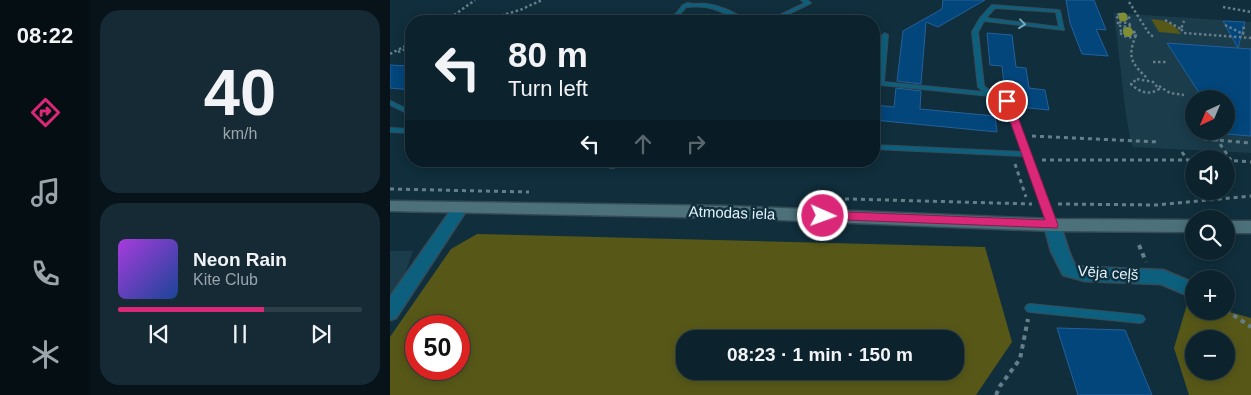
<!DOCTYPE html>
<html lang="en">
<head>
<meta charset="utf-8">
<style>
  :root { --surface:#0c222d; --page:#152a35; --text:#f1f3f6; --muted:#9aa4aa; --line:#2c3f49; --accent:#db2777 }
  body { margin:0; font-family:Arial,sans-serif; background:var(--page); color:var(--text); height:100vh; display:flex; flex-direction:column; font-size:19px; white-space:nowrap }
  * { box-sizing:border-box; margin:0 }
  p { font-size:16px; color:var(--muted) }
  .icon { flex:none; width:28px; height:28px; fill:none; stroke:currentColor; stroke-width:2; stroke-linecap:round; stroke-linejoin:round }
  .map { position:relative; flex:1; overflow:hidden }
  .side { display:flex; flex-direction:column; gap:10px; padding:10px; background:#071319; width:300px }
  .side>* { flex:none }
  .banner { position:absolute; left:15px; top:15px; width:475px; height:152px; border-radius:20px; box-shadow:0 2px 12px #0003,0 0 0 1px var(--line); background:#0c222d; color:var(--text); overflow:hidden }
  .needle { width:32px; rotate:224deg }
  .fabs { position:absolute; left:795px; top:90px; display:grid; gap:10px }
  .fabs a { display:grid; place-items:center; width:50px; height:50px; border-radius:50%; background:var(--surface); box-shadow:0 2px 12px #0003,0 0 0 1px var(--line); font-size:25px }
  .speed { position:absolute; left:15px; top:315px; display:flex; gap:10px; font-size:25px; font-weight:700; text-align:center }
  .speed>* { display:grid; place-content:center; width:65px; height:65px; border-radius:50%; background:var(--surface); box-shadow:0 2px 12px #0003,0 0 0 1px var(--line); line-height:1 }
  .speed .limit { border:8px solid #d22; background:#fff; color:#111 }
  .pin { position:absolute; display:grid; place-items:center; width:42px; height:42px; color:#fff; margin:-21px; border:2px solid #fff; border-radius:50%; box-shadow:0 1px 5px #0007 }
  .me { position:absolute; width:55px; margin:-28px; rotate:92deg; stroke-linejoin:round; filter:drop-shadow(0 0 4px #0008) }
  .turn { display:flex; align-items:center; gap:18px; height:105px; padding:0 20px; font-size:22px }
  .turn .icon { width:65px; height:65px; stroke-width:2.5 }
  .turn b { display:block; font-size:35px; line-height:42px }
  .lanes { display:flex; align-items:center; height:48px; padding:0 20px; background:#0003; justify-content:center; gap:25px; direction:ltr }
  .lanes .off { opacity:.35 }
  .side .tile { flex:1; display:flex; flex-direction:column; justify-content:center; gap:8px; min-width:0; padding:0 18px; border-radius:20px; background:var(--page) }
  .side .dial { align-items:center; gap:0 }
  .dial b { font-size:65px; line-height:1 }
  .song { display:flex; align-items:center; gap:15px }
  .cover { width:60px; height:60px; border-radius:8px; background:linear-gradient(135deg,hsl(280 70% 55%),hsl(220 70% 35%)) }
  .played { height:5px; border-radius:2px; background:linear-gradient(90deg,var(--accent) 60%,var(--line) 60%) }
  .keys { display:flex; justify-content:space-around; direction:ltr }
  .trip { position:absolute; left:286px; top:330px; width:288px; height:50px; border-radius:20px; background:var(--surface); box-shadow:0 2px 12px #0003,0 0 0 1px var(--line); font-weight:800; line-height:50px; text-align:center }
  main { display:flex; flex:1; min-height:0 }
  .dock { display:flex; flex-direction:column; width:90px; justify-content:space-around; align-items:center; background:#050e12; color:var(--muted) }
  .dock .icon { width:35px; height:35px }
  .dock .current { color:var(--accent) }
  .dock b { font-size:22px; color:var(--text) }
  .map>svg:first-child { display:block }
  .built { fill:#1a3c4b; fill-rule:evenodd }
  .green { fill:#575818; fill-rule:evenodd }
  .building { fill:#02467c; stroke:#256099 }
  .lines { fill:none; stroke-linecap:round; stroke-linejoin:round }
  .lane-casing { stroke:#364b57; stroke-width:2 }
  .street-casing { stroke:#364b57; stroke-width:3 }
  .secondary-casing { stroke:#364b57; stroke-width:3 }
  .path-far2 { stroke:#657e8a; stroke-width:2.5; stroke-dasharray:2.5 2.5; stroke-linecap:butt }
  .path-far1 { stroke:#657e8a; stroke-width:3; stroke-dasharray:4 4; stroke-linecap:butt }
  .path { stroke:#657e8a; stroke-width:4; stroke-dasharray:4.5 4.5; stroke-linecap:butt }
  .lane { fill:#0c607e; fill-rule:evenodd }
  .street { fill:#0c607e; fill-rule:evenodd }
  .secondary { fill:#4c717a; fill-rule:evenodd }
  .tree { fill:#808e33 }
  .oneway { stroke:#76a9bc }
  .route { fill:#db2777; stroke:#8e194d }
  .labels { text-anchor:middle; stroke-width:5; stroke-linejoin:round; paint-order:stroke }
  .street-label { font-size:15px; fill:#e1f2fb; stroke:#102e3c }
</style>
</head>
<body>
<main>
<nav class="dock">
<b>08:22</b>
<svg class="icon current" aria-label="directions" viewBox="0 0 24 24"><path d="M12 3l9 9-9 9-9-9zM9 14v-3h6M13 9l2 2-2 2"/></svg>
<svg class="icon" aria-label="music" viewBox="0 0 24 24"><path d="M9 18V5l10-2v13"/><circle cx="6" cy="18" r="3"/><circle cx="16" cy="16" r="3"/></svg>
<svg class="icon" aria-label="phone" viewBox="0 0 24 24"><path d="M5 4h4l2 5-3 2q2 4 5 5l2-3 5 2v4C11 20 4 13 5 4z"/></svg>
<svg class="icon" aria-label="climate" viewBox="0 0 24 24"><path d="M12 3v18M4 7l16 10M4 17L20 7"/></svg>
</nav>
<section class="side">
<div class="tile dial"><b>40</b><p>km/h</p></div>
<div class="tile">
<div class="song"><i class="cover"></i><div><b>Neon Rain</b><p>Kite Club</p></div></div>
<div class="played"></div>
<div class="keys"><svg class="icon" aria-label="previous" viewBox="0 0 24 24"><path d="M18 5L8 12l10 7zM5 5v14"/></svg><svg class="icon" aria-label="pause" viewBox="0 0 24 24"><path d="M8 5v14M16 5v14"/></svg><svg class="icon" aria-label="next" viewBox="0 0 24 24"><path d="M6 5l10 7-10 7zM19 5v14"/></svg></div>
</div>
</section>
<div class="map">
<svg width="861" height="395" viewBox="0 0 861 395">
  <rect width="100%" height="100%" fill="#102e3c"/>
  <g class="built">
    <path d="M724 13 861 22V153L743 147 740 139 735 108ZM804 99H836V131H804Z"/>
    <path d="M0 251H23L6 299 0 307Z"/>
  </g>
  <g class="green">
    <path d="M761 19C774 20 784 22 791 34L769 32Z"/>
    <path d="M87 234 595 247 622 342 586 395H0V337L61 249ZM69 326V369H26V326ZM295 339H565V371H295Z"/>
    <path d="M798 301 804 303V311H836L861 318V395H799L784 348ZM804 339H836V371H804Z"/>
  </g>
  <g class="building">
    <path d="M553 0H595L548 27 536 22 531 84 507 81 513 31 552 9Z"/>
    <path d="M676 0H704L716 30 706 29 718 56 692 54 680 23Z"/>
    <path d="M833 21 855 22 848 48Z"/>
    <path d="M597 33 622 35 626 67 636 68 639 88 655 90 659 110 629 107 626 87 614 85 612 66 600 65Z"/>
    <path d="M777 43 861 49V136L836 134V99H813Z"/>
    <path d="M0 65 21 66V90L0 88Z"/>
    <path d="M506 88 531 91 530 109 605 116 607 132 484 120V105L504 107Z"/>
    <path d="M667 328 735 330 762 395H688Z"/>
  </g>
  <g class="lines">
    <defs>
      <g id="lane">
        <path d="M411 0H417L421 3 384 21H377L415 3Z"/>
        <path d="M298 3C304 5 311 3 317 4 331 6 346 13 358 21 346 22 335 12 324 9 315 6 306 6 296 7L284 21H280L293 5Z"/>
        <path d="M602 5 668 10 670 11 674 30 594 21 588 32 594 86 603 93 620 101 666 225 665 227H659L658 225 634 156 484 149V145L632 152 614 102 600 96 491 85 488 83 492 35 495 33 498 35 494 82 594 92 588 87 582 32 590 18ZM605 8 666 12 669 27 596 18Z"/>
        <path d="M0 101 21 111V115L0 105Z"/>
        <path d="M0 128 21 129V133L0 132Z"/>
        <path d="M220 161H227L224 168H220L218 166Z"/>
        <path d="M640 304 750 315 753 316 755 319 753 322 750 323 640 312 637 311 635 308 637 305Z"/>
      </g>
      <g id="street">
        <path d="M71 202 76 203 79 207 76 211 6 318 0 320V297L66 203Z"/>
        <path d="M662 219 668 221C675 234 677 251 685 265L695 267 773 270 804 283V298L771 284 695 281 673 275 661 251 654 225 656 221Z"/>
      </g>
      <g id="secondary">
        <path d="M0 201 338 206 662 219 804 220V232L662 231 338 218 0 211Z"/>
        <rect x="836" y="221" width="25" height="12"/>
      </g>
    </defs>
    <use href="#lane" class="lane-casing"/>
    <use href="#street" class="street-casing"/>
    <use href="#secondary" class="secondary-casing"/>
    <g class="path-far2">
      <path d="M739 2 760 35 765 37"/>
      <path d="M833 7 861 12"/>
      <path d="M729 14 738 16 740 19H729L726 16Z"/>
      <path d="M775 20 791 29 794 21"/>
      <path d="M56 21 85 0"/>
      <path d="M92 21 130 10 152 0"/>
      <path d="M729 22 738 23 742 26 732 27 727 24Z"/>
      <path d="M835 25 853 34 854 25"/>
      <path d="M733 29 741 30 746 35C740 39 734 37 729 32Z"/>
      <path d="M791 29 794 33 861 38"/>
      <path d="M744 31 746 35C737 57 741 63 758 79"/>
      <path d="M8 52 21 47"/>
      <path d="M0 54 21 43"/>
      <path d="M763 62H776"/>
      <path d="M747 79 763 82 769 89C759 96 749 92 741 84Z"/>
      <path d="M769 86 780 93 794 95"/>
    </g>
    <g class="path-far1">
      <path d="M821 131 841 160"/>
      <path d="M642 136 769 142"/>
      <path d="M814 139 861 143"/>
      <path d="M792 152 797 159"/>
      <path d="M652 160H804"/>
      <path d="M836 160 861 162"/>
      <path d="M625 164 636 197"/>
      <path d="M0 189 139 192"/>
      <path d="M423 198 642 204"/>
      <path d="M668 204 766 205 861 196"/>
    </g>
    <g class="path">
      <path d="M749 245 756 262"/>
      <path d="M836 310 861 327"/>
      <path d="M606 395 610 386 630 359 638 319"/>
    </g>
    <use href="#lane" class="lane"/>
    <use href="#street" class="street"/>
    <use href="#secondary" class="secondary"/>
  </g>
  <g class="tree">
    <circle cx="733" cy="17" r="4.5"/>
    <circle cx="738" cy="32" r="5"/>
  </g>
  <defs><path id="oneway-chevron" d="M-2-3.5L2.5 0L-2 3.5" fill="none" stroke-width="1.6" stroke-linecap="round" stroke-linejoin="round" transform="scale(1.25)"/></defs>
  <use class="oneway" href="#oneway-chevron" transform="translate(632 24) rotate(7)"/>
  <path class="route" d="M617 98 622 101 668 225 667 228 429 219 427 216 433 211 655 220 613 101Z"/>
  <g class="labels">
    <g class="street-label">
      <text transform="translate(342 213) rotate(2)" y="5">Atmodas iela</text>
      <text transform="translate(718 273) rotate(4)" y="5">Vēja ceļš</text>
    </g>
  </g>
</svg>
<div class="fabs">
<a><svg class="needle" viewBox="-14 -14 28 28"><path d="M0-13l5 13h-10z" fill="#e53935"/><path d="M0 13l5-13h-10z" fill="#9aa4aa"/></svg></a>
<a><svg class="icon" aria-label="sound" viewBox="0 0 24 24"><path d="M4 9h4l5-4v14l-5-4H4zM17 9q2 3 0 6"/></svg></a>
<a><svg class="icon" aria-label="search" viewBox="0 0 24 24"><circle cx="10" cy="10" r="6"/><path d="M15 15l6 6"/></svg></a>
<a>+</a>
<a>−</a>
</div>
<div class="speed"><div class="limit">50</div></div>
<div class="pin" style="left:617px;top:101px;background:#d93025"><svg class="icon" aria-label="arrive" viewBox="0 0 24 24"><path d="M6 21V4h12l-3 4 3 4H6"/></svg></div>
<svg class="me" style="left:433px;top:216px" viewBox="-20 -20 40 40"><circle r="17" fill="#db2777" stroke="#fff" stroke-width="3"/><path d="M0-11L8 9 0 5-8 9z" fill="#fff"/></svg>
<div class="trip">08:23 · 1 min · 150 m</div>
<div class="banner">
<div class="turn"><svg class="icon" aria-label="left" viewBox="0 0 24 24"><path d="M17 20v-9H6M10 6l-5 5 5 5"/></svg><div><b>80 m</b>Turn left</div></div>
<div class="lanes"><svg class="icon" aria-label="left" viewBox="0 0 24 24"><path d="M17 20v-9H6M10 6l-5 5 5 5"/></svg><svg class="icon off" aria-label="ahead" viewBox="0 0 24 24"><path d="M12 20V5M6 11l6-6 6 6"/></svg><svg class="icon off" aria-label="right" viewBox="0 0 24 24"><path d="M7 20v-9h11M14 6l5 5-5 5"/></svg></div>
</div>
</div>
</main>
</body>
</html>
